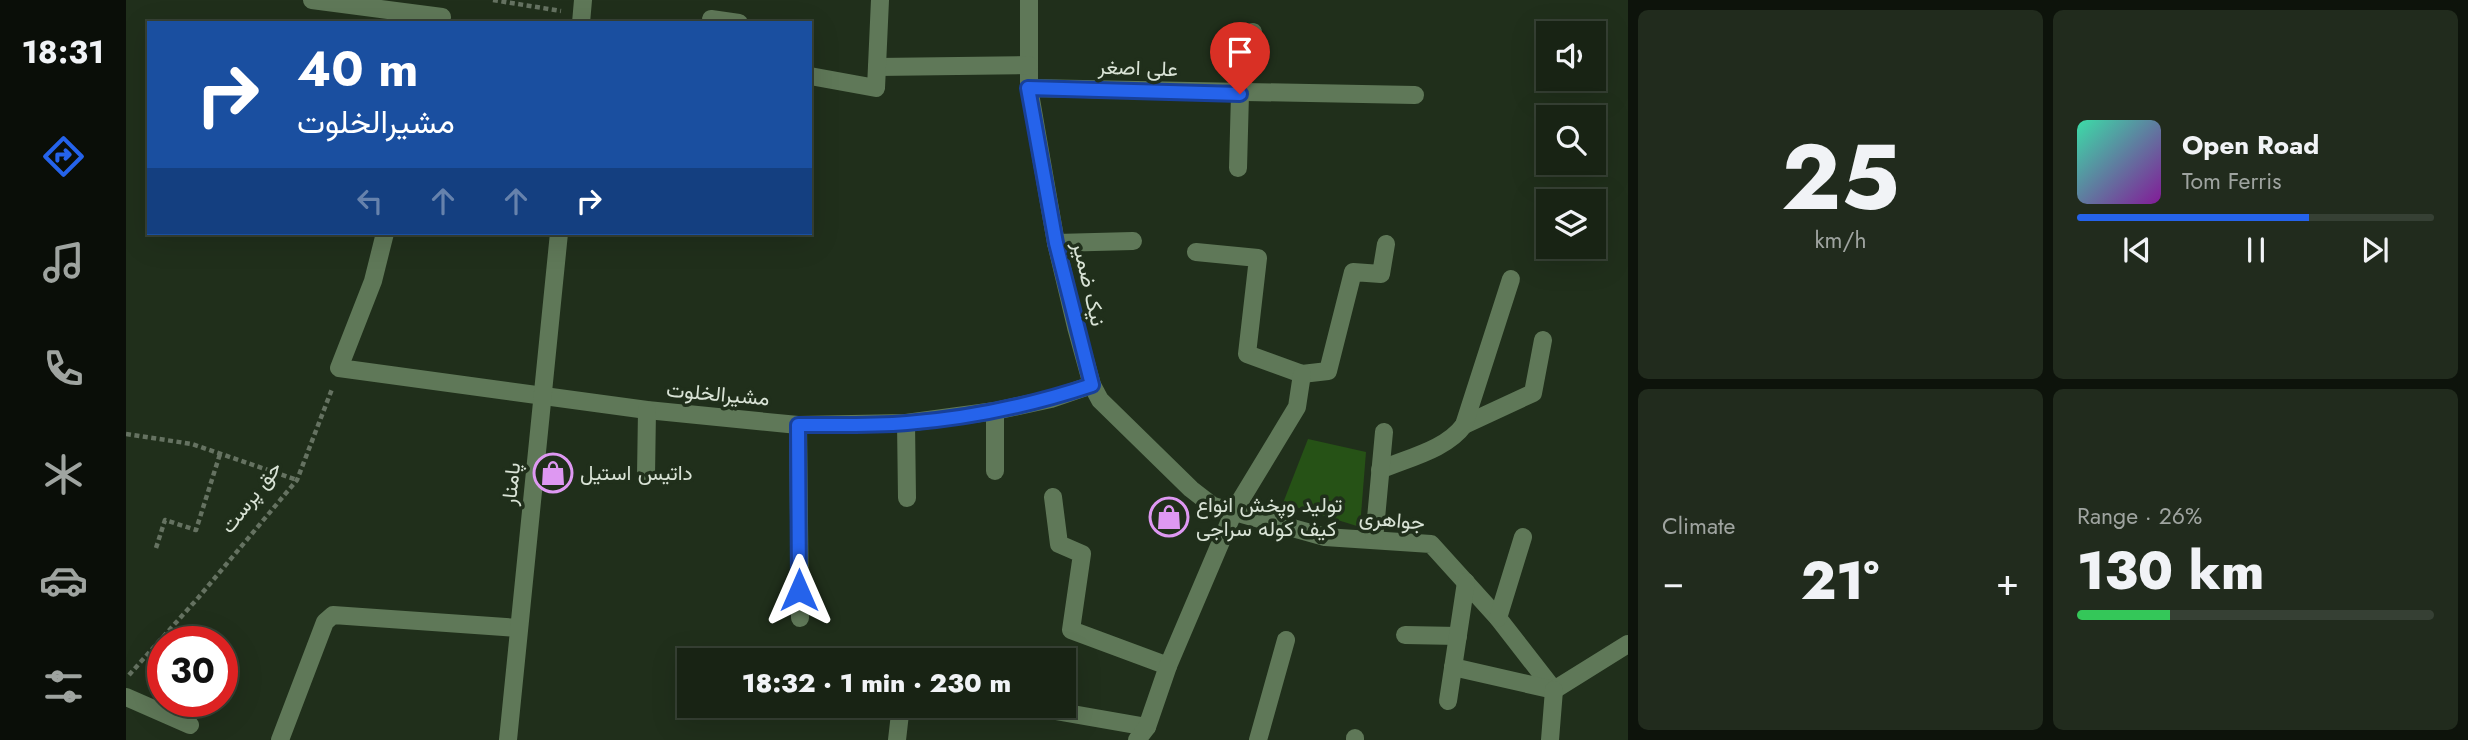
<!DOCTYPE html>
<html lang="en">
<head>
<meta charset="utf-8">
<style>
  :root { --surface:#182314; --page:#212b1d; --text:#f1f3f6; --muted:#9fa4a0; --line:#364034; --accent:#2563eb }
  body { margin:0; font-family:Jost,Vazirmatn,sans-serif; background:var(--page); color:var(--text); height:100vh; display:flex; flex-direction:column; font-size:26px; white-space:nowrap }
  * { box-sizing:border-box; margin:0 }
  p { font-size:23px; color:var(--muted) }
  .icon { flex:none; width:38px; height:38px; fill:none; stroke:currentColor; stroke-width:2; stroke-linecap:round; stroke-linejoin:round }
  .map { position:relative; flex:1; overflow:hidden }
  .drawer { display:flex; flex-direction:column; gap:10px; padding:10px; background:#0d130b; width:840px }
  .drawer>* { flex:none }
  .top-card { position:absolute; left:21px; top:21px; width:665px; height:214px; border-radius:0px; box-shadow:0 7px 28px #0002,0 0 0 2px var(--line); background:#1a4fa0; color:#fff; overflow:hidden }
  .controls { position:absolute; left:1410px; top:21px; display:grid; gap:14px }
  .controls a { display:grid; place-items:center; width:70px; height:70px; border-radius:0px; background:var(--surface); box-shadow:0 7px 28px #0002,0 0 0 2px var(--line); font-size:35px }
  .speed { position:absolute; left:21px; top:626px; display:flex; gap:14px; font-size:35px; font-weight:700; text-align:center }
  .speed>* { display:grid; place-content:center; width:91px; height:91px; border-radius:50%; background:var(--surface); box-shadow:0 7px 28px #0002,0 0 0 2px var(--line); line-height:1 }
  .speed .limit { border:10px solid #d22; background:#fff; color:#111 }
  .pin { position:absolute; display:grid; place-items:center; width:60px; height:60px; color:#fff; margin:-72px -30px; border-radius:50% 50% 50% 0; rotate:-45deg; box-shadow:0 0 7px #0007 }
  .pin .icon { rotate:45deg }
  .me { position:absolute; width:77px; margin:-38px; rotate:0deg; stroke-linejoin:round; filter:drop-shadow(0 0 5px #0008) }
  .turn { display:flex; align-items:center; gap:24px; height:147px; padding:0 35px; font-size:32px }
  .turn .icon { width:91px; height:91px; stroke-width:2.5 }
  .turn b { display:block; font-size:49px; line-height:60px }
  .lanes { display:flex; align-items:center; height:66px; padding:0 35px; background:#0003; justify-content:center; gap:35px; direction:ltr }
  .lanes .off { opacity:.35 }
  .big { font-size:52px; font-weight:800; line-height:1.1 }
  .drawer .widget { flex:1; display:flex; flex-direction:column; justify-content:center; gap:10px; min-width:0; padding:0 24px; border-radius:10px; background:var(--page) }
  .drawer .dial { align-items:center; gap:0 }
  .dial b { font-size:91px; line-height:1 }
  .song { display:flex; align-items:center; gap:21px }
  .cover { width:84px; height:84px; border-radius:10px; background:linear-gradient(135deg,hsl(160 70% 55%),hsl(290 70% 35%)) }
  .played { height:7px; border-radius:4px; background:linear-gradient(90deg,var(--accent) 65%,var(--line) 65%) }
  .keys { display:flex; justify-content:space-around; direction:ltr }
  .heat { display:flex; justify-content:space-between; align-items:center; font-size:38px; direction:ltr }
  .charge { height:10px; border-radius:5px; background:linear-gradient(90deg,#34c759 26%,var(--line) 0) }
  .drawer .tiles { flex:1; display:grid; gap:10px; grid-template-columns:repeat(2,1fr) }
  .trip { position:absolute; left:551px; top:648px; width:399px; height:70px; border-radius:0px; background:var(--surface); box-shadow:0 7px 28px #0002,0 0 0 2px var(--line); font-weight:800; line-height:70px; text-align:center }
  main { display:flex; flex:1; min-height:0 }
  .dock { display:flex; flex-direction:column; width:126px; justify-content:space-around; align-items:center; background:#0a0e08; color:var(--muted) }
  .dock .icon { width:49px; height:49px }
  .dock .selected { color:var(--accent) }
  .dock b { font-size:32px; color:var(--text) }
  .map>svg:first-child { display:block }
  .green { fill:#265216 }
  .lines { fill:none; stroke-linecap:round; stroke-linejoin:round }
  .path { stroke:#657261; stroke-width:4.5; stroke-dasharray:5 3.5; stroke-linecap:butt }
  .minor { stroke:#5f7858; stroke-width:18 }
  .route-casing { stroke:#184099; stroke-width:18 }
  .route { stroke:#2563eb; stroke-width:12 }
  .labels { text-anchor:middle; stroke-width:7; stroke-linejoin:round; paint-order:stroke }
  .street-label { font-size:21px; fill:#d9e3d6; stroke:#202f1b }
  .poi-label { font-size:21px; fill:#d9e3d6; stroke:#202f1b; text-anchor:start }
</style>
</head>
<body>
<main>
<nav class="dock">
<b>18:31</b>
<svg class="icon selected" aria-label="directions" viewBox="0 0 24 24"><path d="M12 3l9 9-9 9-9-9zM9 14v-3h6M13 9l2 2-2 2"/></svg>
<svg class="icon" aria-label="music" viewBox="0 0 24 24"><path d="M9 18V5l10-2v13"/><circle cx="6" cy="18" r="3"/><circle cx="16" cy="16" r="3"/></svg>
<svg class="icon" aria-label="phone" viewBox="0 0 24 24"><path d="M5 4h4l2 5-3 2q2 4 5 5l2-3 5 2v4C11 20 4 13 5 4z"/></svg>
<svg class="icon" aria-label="climate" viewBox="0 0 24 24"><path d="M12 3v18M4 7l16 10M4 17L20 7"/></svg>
<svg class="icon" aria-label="car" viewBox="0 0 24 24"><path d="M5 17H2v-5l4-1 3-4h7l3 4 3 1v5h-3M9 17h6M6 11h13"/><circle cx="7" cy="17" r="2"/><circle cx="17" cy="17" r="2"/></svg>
<svg class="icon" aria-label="filters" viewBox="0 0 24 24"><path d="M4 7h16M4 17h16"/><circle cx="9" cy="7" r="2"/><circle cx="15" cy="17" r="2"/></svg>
</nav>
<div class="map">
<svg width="1502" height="740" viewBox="0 0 1502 740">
  <rect width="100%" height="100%" fill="#202f1b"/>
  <path class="green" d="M1182 439 1240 452 1234 527 1157 503Z"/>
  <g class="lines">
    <g class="path">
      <path d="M367 0 435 11"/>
      <path d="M0 434 66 444 171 480"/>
      <path d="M30 548 39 520 70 530 94 454"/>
      <path d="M3 675 72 598 171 480 206 389"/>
    </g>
    <g class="minor">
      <path d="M186 0 316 17"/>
      <path d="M903 0V88L930 243 950 327 966 385 974 400 1065 489 1087 506 1199 537 1305 544 1372 618 1428 690"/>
      <path d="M585 19 613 23"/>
      <path d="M455 23 457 0"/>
      <path d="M751 67 903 65"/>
      <path d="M684 76 750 88 754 0"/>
      <path d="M903 88 1289 95"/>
      <path d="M1112 168 1114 94 1127 32"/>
      <path d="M259 233 247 281 213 368 521 410 672 425 780 423 869 411 925 399 966 385"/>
      <path d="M930 243 1007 241"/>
      <path d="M1070 252 1132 258 1121 354 1176 374 1202 371 1227 272 1255 274 1260 244"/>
      <path d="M869 411V471"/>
      <path d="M780 423 781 498"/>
      <path d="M672 425 674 618"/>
      <path d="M1338 425 1407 393 1417 340"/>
      <path d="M1254 470C1281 458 1320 450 1338 425L1385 279"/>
      <path d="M520 476 521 410"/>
      <path d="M927 497 933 544 956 554 945 630 1042 666"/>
      <path d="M1248 540 1258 432"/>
      <path d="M1372 618 1397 537"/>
      <path d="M1279 635 1332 636"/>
      <path d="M1327 667 1428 690"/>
      <path d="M1428 690 1502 644"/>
      <path d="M0 697 64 725"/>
      <path d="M1322 701 1340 582"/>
      <path d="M801 705 815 707"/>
      <path d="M918 709 1021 727"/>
      <path d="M154 740 199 622 207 615 393 628"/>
      <path d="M382 740 433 233"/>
      <path d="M771 740 775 705"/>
      <path d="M1011 740 1021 727 1042 666 1108 511 1171 407 1176 374"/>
      <path d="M1132 740 1160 640"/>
      <path d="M1229 740V738"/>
      <path d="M1424 740 1428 690"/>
    </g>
  </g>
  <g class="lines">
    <defs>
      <path id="route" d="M673 590 672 425C708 425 745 426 781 423 843 418 906 405 966 385L930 243 902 88 1114 94"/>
    </defs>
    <use href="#route" class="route-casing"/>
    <use href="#route" class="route"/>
  </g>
  <defs>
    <symbol id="shop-ring" viewBox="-11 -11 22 22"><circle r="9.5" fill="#202f1b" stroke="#de98f2" stroke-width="1.5"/><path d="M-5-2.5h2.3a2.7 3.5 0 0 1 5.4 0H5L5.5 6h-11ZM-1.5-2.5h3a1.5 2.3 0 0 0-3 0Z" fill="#de98f2"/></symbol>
  </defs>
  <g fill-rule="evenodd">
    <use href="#shop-ring" x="405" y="451" width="44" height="44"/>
    <use href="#shop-ring" x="1021" y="495" width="44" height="44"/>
  </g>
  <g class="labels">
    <g class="street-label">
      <text transform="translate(1012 68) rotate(2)" y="7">علی اصغر</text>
      <text transform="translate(963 284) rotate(77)" y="7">نیک ضمیر</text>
      <text transform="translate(592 394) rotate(5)" y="7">مشیرالخلوت</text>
      <text transform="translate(385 484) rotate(-84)" y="7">پامنار</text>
      <text transform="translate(125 497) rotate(-52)" y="7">حق پرست</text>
      <text transform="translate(1266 520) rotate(5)" y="7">جواهری</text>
    </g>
    <g class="poi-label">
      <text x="454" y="480">داتیس استیل</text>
      <text x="1070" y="512">تولید وپخش انواع<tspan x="1070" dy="24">کیف کوله سراجی</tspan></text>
    </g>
  </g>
</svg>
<div class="controls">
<a><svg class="icon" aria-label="sound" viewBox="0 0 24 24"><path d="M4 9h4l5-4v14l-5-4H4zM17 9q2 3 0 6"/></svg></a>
<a><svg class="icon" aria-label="search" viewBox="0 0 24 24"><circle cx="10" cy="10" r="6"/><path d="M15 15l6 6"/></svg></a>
<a><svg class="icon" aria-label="layers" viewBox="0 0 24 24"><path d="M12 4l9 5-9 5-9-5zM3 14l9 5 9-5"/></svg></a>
</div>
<div class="speed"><div class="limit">30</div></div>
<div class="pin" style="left:1114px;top:94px;background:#d93025"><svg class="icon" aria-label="arrive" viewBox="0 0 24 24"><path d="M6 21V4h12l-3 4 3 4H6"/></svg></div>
<svg class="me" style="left:673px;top:590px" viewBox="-20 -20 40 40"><path d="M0-17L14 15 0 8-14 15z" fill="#2563eb" stroke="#fff" stroke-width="4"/></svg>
<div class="trip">18:32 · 1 min · 230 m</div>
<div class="top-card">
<div class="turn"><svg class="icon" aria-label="right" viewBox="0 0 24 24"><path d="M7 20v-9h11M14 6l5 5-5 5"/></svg><div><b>40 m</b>مشیرالخلوت</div></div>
<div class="lanes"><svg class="icon off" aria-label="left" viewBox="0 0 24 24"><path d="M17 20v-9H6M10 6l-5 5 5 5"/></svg><svg class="icon off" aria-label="ahead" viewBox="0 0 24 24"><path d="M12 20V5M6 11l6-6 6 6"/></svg><svg class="icon off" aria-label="ahead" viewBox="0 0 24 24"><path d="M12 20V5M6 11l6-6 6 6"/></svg><svg class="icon" aria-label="right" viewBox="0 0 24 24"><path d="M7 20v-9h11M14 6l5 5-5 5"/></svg></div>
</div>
</div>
<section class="drawer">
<div class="tiles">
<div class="widget dial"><b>25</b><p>km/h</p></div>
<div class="widget">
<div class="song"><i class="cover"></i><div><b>Open Road</b><p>Tom Ferris</p></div></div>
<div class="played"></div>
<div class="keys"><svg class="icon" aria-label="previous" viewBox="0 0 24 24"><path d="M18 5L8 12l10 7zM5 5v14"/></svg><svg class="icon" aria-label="pause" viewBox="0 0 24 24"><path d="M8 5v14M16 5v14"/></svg><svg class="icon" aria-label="next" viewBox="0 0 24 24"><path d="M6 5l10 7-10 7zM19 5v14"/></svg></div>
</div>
<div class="widget"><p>Climate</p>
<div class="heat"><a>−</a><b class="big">21°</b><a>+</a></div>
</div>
<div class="widget"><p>Range · 26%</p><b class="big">130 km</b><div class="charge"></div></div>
</div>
</section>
</main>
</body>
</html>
